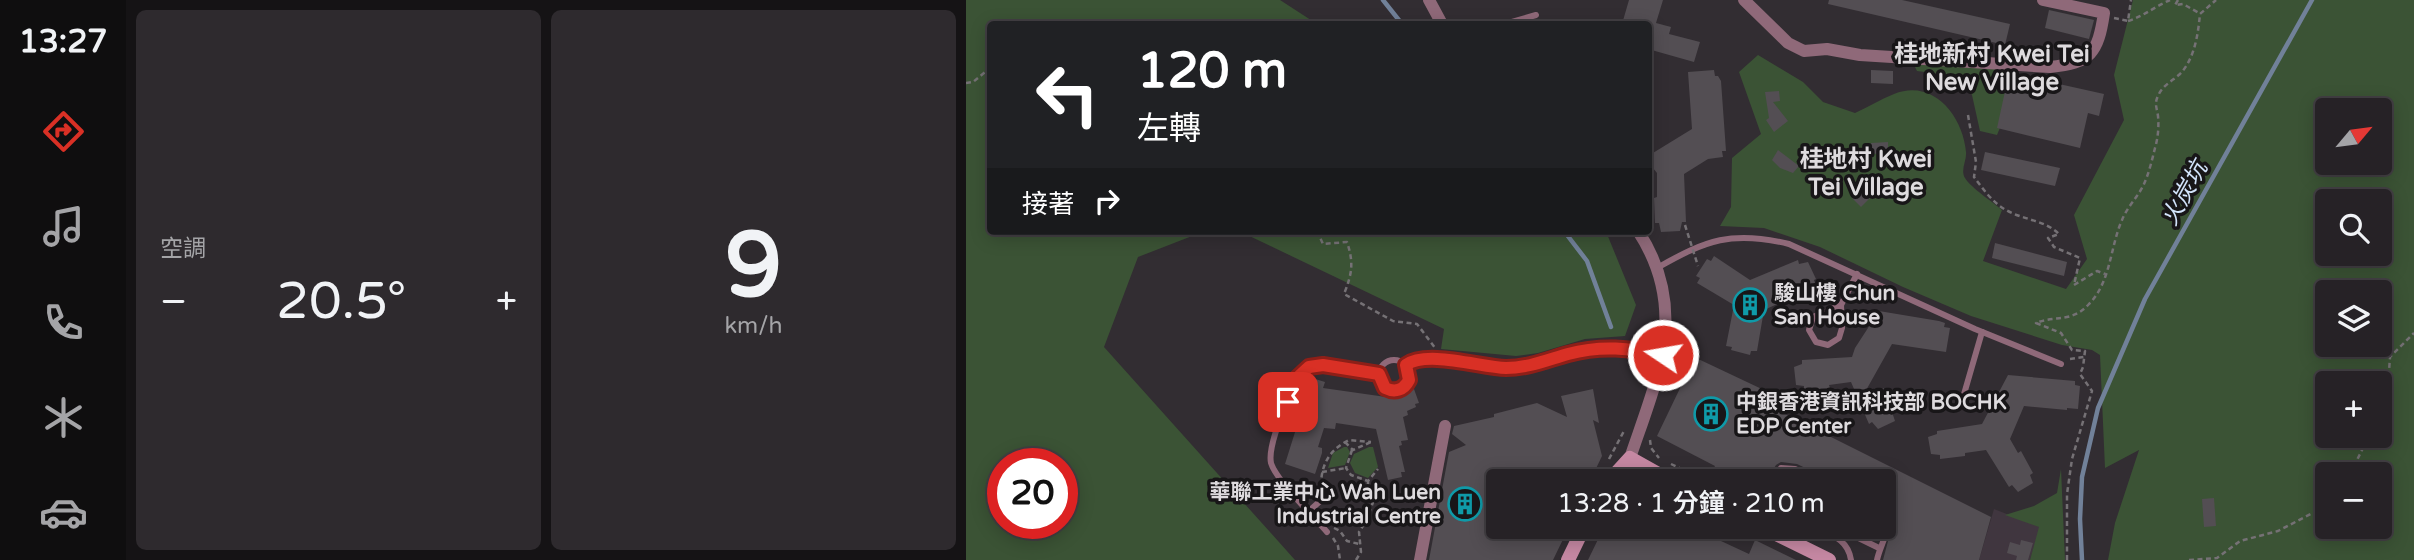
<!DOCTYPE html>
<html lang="zh-TW">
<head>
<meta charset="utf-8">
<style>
  :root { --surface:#262226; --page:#2e2a2e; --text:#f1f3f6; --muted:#a4a4a7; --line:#423f43; --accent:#d93025 }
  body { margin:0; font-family:"Varela Round","Noto Sans TC",sans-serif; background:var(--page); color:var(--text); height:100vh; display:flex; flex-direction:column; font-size:26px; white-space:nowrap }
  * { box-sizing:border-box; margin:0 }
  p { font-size:23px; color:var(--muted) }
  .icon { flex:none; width:38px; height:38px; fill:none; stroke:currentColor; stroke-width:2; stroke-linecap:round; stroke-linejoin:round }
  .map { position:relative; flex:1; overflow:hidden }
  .side { display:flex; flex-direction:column; gap:10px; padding:10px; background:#151315; width:840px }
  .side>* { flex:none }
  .top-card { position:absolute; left:21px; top:21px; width:665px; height:214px; border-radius:7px; box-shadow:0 4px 18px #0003,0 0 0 2px var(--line); background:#202124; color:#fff; overflow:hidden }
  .needle { width:46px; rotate:61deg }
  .buttons { position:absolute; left:1349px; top:98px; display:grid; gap:14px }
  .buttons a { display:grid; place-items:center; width:77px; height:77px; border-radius:7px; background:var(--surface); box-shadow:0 4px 18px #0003,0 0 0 2px var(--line); font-size:35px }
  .speed { position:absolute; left:21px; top:448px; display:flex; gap:14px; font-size:35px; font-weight:700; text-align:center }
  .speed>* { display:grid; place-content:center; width:91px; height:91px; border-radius:50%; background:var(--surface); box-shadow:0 4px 18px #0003,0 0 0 2px var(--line); line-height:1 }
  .speed .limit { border:10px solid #d22; background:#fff; color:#111 }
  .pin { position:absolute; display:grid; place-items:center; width:60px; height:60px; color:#fff; margin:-30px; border-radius:14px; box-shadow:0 4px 10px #0006 }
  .me { position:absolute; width:77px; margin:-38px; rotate:282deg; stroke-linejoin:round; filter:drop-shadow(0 0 5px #0008) }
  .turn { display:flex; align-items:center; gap:24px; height:147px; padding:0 35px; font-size:32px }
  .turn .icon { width:91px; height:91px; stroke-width:2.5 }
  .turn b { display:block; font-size:49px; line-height:60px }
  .then { display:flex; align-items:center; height:66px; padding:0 35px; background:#0003; gap:14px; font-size:26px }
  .big { font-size:52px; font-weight:600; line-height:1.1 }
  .side .tile { flex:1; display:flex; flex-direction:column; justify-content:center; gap:10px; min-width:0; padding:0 24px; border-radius:10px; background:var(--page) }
  .side .dial { align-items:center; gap:0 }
  .dial b { font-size:91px; line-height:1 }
  .heat { display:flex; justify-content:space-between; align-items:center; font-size:38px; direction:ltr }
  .side .tiles { flex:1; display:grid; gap:10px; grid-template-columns:repeat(2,1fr) }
  .trip { position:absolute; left:520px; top:469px; width:410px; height:70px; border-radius:7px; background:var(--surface); box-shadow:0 4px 18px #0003,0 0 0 2px var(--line); font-weight:600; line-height:70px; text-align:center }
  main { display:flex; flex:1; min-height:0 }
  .tab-bar { display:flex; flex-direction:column; width:126px; justify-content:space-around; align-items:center; background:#0f0e0f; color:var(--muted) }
  .tab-bar .icon { width:49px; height:49px }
  .tab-bar .active { color:var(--accent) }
  .tab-bar b { font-size:32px; color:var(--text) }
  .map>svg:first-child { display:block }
  .built { fill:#40363f }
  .green { fill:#3b5335; fill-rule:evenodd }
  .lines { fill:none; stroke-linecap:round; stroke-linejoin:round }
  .stream { stroke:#718199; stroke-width:4.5 }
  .building { fill:#534e53 }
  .path { stroke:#757175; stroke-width:2.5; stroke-dasharray:5 3.5; stroke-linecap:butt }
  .lane { stroke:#8f6979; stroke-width:6 }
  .street { stroke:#8f6979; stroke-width:12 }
  .secondary { stroke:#c688a3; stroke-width:14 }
  .path-bridge { stroke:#757175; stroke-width:2.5; stroke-dasharray:5 3.5; stroke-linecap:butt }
  .route-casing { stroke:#8d1f18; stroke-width:18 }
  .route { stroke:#d93025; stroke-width:12 }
  .labels { text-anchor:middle; stroke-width:7; stroke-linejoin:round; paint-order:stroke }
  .poi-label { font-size:21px; font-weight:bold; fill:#dedbde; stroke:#181618; text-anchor:start }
  .water-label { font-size:23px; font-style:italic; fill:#d3e4fb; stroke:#181618 }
  .quarter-label { font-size:24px; font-weight:bold; fill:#dedbde; stroke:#181618 }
</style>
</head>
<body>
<main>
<nav class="tab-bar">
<b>13:27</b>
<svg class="icon active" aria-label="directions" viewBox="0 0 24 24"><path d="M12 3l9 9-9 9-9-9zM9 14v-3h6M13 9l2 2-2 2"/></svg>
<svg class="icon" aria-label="music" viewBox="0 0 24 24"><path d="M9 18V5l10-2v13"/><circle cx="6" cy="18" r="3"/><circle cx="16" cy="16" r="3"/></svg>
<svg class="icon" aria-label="phone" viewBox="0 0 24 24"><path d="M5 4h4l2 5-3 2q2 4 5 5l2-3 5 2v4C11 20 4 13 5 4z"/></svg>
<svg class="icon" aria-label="climate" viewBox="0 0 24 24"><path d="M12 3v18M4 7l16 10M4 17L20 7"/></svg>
<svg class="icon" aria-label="car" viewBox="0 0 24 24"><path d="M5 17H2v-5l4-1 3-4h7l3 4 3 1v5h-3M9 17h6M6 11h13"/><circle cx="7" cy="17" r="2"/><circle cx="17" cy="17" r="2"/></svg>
</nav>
<section class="side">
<div class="tiles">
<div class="tile"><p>空調</p>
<div class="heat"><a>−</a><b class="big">20.5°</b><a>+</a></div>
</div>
<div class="tile dial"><b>9</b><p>km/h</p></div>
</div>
</section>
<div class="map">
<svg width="1448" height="560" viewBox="0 0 1448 560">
  <rect width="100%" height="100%" fill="#322d32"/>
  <path class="built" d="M1028 509 1074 527 1064 560H1013Z"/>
  <g class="green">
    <path d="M0 0H314L351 24H24V231H239L172 257 138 347 329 560H0ZM37 464H96V523H37Z"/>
    <path d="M1167 0H1448V560H1142L1149 523 1173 450 1139 468 1134 355 1126 350 1096 345 1005 316 937 287 854 247 798 228 754 226 765 207 766 158 795 134 773 72 792 55 837 82 857 102 889 113C902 107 915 99 928 94 967 78 997 116 1000 152 1001 160 994 170 999 178 1005 188 1027 202 1036 210L1017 261 1100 289 1121 259 1108 215 1158 120 1148 75ZM1362 110H1414V163H1362ZM1362 201H1414V254H1362ZM1362 292H1414V345H1362ZM1362 383H1414V436H1362ZM1362 474H1414V527H1362Z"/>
    <path d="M940 49H961L1011 68 1048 70 1040 113 1031 135 1014 131 1006 95 997 77 951 71Z"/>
    <path d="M273 231H637L641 234 670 305 659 336 619 339 572 353 550 356 475 349 478 329Z"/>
    <path d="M378 447H381L384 452 379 465 362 468 367 453Z"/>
    <path d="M403 447H407L412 467 402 478 389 473 384 463 388 454Z"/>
    <path d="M1095 469 1099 560H1064L1073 527 1039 515 1068 506 1091 493Z"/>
  </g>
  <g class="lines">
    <g class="stream">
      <path d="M417 0 436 24"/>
      <path d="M598 231 621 261 645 327"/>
      <path d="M1116 560 1114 519 1116 477 1132 408 1179 299 1346 0"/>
    </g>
  </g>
  <g class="building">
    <path d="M663 0H697L690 23 705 27 703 34 734 42 728 62 682 49V24H656Z"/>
    <path d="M863 0H936L1044 24 1039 45 862 4Z"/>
    <path d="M1083 10 1128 20 1123 39 1079 28Z"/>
    <path d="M748 70 749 76H752L755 81 760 151H756L757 157 742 159 718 174 720 222H716L714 231 695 232 693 223H689L688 198 691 197V173L682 162V156L726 129 722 72Z"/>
    <path d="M905 70 927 71V84L905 83Z"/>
    <path d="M1043 73 1138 94 1133 116 1122 113 1114 148 1031 128Z"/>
    <path d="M813 91 814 101 807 102 822 121 808 132 800 120 803 118 799 92Z"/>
    <path d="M922 142V153L906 154 905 143Z"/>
    <path d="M812 150 833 166 827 173 814 168 806 160Z"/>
    <path d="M1019 152 1094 168 1089 186 1015 170Z"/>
    <path d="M894 189 904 198 895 207 886 198Z"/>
    <path d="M1029 243 1101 262 1098 276 1026 258Z"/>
    <path d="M748 256 784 280 832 260 833 264 842 262 850 279 848 280 849 283 838 287 840 291 798 310 791 351H785L784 355 765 350 766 347 760 346 768 305 731 283 734 278 730 276 741 259 745 261Z"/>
    <path d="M913 311 973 321 979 323 978 327 984 328 980 352 926 344 894 401 918 388 930 410 926 412 929 421 912 429 906 422 903 424 885 382 863 385 864 388 838 390V386L830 385 828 367 836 364V360L886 357 889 348Z"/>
    <path d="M709 348 800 391 795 402 1025 517 1013 560H917L926 526 922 512 917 508V481H860L856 476 831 464 815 462 810 465 800 481H752L743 477 749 466 691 436 717 382 706 375Z"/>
    <path d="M1042 375 1109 381V385L1114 386 1112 409 1101 408V410L1058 406 1044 439 1052 453 1055 451 1067 473 1064 475 1067 483 1052 492 1046 485 1043 487 1020 450 999 453V456L974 459V455L965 454 962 437 971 434V431L1016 424Z"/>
    <path d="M346 378 359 382 357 388 420 397 448 389 453 403 449 404 450 407 441 411 442 415 437 417 442 440 435 441 436 445 433 446 439 472H435L436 477 422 480 410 429 370 423 369 429 358 428 352 447 356 448V453L349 474 319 464Z"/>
    <path d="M627 389 633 423 627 420 636 456 624 481H532V527H603L587 560H463L483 452 500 445 486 434 488 426 528 417V414L571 403 601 417 595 396Z"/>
    <path d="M1248 498 1250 526 1238 527 1236 499Z"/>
    <path d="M638 527H762L755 541 783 554 789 540 830 560H622Z"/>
    <path d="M1055 540 1067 543 1062 560H1050L1051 556 1041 553 1044 542 1054 545Z"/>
  </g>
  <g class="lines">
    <g class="path">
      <path d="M1212 0 1209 5 1217 4 1233 13"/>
      <path d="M1148 18 1162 21 1165 0"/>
      <path d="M1162 21C1178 16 1188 7 1204 0"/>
      <path d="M0 83 7 82 24 68"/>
      <path d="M1002 115 1010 162 1008 177C1017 189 1027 203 1040 210 1057 220 1079 220 1093 234L1082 238 1088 247 1114 258 1108 285"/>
      <path d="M351 231 357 244 381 242C388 263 386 274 378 294L427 321 451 324 470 349"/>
      <path d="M1108 285 1131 271 1139 274"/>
      <path d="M1104 359 1118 357"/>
      <path d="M1414 409 1422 386 1424 357 1448 333"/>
      <path d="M684 440 685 448 693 458"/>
      <path d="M379 442 387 450 405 442"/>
      <path d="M386 450 380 468 385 475 402 481 412 469"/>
      <path d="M643 459 658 431"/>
      <path d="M705 464 740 481"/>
      <path d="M356 472 380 468"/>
      <path d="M1384 474 1403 436"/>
      <path d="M402 481V489L407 502 417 491"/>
      <path d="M355 486C355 465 363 450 383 440L405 442"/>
      <path d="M775 527 784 532"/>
      <path d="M831 527 839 530"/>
      <path d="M368 528 374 531 381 541 393 544"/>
      <path d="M367 538 372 546 374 560"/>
      <path d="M390 560 395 552 393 532 401 520 407 502"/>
      <path d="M1101 560V494L1106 459 1126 391 1114 374 1117 367 1119 351 1106 350 1095 333 1070 323C1090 315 1106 323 1123 304 1145 282 1144 247 1156 220 1161 207 1172 197 1178 184 1183 173 1186 160 1189 148 1192 138 1193 127 1192 116 1191 108 1188 104 1192 96 1196 86 1206 81 1214 74 1229 58 1232 34 1234 14L1250 0"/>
      <path d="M1223 560 1251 558 1274 541 1312 531 1362 505"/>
    </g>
    <g class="lane">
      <path d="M539 24 570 15"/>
      <path d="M691 268C740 240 766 230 823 244L1009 329 1095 364"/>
      <path d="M875 305 847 317 843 330 850 342 862 345 873 338 876 328 875 305 891 274"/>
      <circle cx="428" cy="375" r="15"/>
      <path d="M440 365C461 350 515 367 541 368 564 368 583 359 604 354 638 345 662 348 695 355"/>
      <path d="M996 401 1016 332"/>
      <path d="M806 481 815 468 829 469 854 481"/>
      <path d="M343 511 361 495"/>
      <path d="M848 527C865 535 882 539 885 560"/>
      <path d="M870 527 913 548"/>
      <path d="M900 527 919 536"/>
      <path d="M361 532C348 517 310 480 305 463 301 444 323 399 330 379 348 354 387 370 413 374"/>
      <path d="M911 560C914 544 927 529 917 514"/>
    </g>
    <g class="street">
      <path d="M463 0 476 24"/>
      <path d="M778 0 822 43 838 51 861 49 894 55 1084 67C1125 63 1132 53 1138 13L1077 0"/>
      <path d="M664 458C691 378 724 310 672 231"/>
      <path d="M454 560 479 426"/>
    </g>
    <g class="secondary">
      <path d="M643 481 664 458 705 481"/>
      <path d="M796 527 863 560"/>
      <path d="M602 560 618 527"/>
    </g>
    <path class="path-bridge" d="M719 225 732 266"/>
  </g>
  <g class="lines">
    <defs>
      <path id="route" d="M322 402 330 379 343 367 357 365 413 374 419 388C429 393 438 390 443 380L440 365C461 350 514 367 540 368 562 368 581 360 602 354 635 345 664 348 697 355"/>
    </defs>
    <use href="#route" class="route-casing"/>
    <use href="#route" class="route"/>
  </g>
  <defs>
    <symbol id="building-ring" viewBox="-11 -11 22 22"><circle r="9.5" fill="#181618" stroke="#0f9aa8" stroke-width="1.5"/><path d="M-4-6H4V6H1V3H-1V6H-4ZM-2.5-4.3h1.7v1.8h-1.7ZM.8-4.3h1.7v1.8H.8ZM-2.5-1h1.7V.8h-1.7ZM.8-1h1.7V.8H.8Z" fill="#0f9aa8"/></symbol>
  </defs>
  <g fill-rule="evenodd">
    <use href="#building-ring" x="765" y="286" width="38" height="38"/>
    <use href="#building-ring" x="726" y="395" width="38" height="38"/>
    <use href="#building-ring" x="480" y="485" width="38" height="38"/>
  </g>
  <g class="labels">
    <g class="poi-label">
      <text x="808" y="300">駿山樓 Chun<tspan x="808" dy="24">San House</tspan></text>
      <text x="770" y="409">中銀香港資訊科技部 BOCHK<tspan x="770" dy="24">EDP Center</tspan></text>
      <text x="475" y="499" text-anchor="end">華聯工業中心 Wah Luen<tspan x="475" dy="24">Industrial Centre</tspan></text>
    </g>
    <g class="water-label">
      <text transform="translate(1218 193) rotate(-61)" y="8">火炭坑</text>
    </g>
    <g class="quarter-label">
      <text x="1026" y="62">桂地新村 Kwei Tei<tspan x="1026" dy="28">New Village</tspan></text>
      <text x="900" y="167">桂地村 Kwei<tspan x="900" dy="28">Tei Village</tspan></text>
    </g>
  </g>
</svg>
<div class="buttons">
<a><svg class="needle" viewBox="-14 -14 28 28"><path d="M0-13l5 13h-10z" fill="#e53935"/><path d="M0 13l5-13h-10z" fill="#a4a4a7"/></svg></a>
<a><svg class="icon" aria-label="search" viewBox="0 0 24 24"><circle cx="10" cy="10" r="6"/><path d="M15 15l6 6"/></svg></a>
<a><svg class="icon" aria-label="layers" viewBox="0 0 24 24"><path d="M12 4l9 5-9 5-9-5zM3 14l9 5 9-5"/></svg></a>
<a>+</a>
<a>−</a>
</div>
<div class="speed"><div class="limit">20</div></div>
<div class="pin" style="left:322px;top:402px;background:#d93025"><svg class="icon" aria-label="arrive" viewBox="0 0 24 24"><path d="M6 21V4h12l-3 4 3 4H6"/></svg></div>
<svg class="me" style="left:697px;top:355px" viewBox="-20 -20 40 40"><circle r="17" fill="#d93025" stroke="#fff" stroke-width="3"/><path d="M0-11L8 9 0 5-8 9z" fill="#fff"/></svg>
<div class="trip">13:28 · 1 分鐘 · 210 m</div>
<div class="top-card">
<div class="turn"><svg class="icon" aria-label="left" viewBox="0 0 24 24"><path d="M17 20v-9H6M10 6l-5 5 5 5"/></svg><div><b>120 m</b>左轉</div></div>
<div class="then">接著<svg class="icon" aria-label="right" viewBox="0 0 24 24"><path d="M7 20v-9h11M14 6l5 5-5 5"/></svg></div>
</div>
</div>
</main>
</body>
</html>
